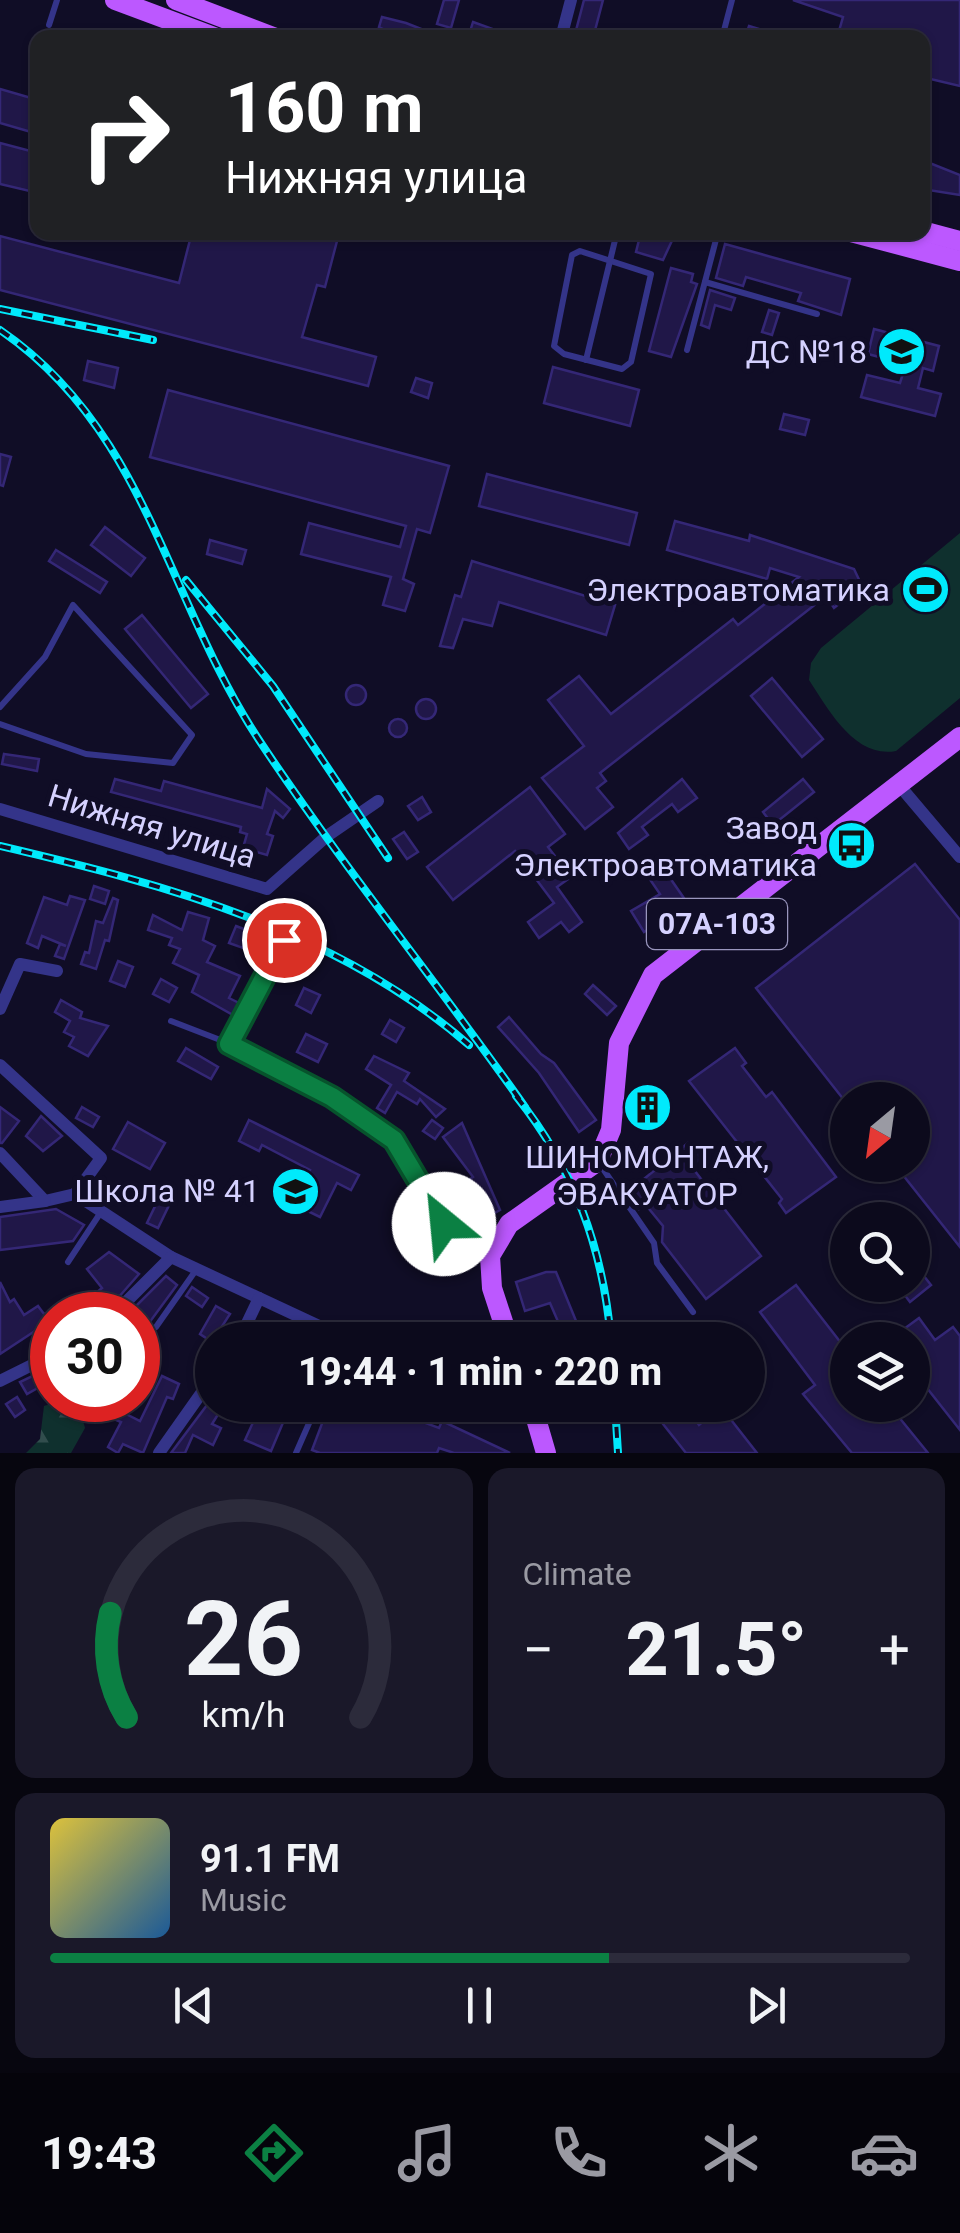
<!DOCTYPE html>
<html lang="en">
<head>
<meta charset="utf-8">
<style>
  :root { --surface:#0c0a1c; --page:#1a1829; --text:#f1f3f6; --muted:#9a9aa3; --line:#2c2b3b; --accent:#0b8043 }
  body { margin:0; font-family:Roboto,sans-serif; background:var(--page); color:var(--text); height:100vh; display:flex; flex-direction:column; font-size:38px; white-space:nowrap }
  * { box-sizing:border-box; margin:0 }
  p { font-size:32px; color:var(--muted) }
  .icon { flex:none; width:55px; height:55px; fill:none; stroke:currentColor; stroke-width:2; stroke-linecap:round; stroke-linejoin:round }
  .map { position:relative; height:1453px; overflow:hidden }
  .side { display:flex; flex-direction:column; gap:15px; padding:15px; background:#07060f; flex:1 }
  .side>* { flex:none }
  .banner { position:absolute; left:30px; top:30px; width:900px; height:210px; border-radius:20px; box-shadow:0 2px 8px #0004,0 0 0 2px var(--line); background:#202124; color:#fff; overflow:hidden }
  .needle { width:65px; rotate:209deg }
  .fabs { position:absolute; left:830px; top:1082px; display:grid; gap:20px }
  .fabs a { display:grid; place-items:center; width:100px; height:100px; border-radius:50%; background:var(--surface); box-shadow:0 2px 8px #0004,0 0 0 2px var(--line); font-size:50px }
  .speed { position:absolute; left:30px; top:1292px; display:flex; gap:20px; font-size:50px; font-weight:700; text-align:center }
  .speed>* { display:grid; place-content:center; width:130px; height:130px; border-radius:50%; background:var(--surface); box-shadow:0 2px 8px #0004,0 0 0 2px var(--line); line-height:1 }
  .speed .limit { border:15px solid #d22; background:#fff; color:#111 }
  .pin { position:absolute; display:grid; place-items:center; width:85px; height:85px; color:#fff; margin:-42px; border:5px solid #fff; border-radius:50%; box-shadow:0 2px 10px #0007 }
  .me { position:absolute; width:110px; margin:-55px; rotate:332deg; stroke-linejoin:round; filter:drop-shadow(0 0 8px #0008) }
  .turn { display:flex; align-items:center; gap:35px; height:210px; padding:0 30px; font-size:45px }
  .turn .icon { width:130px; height:130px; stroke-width:2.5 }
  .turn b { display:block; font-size:70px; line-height:85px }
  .big { font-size:75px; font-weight:800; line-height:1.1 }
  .side .tile { flex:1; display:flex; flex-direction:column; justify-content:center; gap:15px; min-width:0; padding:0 35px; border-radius:20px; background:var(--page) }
  .side .dial { align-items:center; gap:0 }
  .dial svg { height:260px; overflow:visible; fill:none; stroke:var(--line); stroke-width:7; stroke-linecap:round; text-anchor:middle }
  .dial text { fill:var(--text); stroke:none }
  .song { display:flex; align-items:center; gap:30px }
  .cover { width:120px; height:120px; border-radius:15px; background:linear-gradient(135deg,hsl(50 70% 55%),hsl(210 70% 35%)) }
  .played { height:10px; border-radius:5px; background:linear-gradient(90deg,var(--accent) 65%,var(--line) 65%) }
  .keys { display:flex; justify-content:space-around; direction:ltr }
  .heat { display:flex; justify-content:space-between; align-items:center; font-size:55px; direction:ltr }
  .side .tiles { flex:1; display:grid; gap:15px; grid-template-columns:1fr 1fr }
  .tile:last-child { grid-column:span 2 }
  .trip { position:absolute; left:195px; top:1322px; width:570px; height:100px; border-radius:50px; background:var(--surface); box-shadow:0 2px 8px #0004,0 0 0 2px var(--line); font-weight:800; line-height:100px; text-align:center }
  .menu { display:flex; height:160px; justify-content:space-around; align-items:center; background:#05040b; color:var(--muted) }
  .menu .icon { width:70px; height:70px }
  .menu .active { color:var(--accent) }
  .menu b { font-size:45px; color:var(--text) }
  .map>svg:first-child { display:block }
  .forest { fill:url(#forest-firs) }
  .pitch { fill:#0f302e }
  .building { fill:#201748; stroke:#342776; stroke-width:2.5 }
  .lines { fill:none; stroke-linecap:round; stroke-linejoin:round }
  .service { stroke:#343489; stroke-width:6 }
  .minor { stroke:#343489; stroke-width:12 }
  .primary { stroke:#bc58ff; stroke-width:20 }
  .rail-casing { stroke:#00eafc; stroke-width:8 }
  .rail { stroke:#100d26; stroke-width:4; stroke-dasharray:11; stroke-linecap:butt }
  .route-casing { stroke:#07532c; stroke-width:25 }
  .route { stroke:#0b8043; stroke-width:18 }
  .labels { text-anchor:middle; stroke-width:10; stroke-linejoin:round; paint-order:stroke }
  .shield { fill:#100d26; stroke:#9a96be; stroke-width:2.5 }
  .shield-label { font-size:30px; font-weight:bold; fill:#d5d1ff }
  .poi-label { font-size:32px; fill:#d5d1ff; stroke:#100d26; text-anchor:end }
  .street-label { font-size:32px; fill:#d5d1ff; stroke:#100d26 }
</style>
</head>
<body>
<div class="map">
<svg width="960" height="1453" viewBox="0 0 960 1453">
  <defs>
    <pattern id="forest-firs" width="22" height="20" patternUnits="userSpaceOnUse" patternTransform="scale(2.5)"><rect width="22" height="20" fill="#0f302e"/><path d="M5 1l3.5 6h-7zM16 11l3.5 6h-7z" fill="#314d4d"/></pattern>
  </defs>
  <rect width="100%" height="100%" fill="#100d26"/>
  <path class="forest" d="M63 1400H77L85 1428 71 1453H26L40 1439 44 1406Z"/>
  <path class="pitch" d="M960 533V698L896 751C855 759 828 709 809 680L811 663 821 648Z"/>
  <g class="building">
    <path d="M444 0H459L451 28 437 24Z"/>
    <path d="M584 0H603L593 38H574Z"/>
    <path d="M793 0H960V86L922 77V38H837L843 17Z"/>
    <path d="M382 17 406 23 444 38H401L379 27Z"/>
    <path d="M473 22 512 36V38H468Z"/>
    <path d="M749 26 779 35V38H745Z"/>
    <path d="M0 89 38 100V134L0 123Z"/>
    <path d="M0 143 38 153V193L0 184Z"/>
    <path d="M922 160 960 175V195L922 189Z"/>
    <path d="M192 232H305L337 241 325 287 317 285 302 337 376 357 368 386 0 290V236L179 283Z"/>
    <path d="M641 232H676L663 260 636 252Z"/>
    <path d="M725 244 850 279 841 315 798 301 801 293 746 277 743 286 716 278Z"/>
    <path d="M671 268 693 274 691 282 697 284 671 357 649 351Z"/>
    <path d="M710 290 735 298 731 310 715 305 709 328 701 325Z"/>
    <path d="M769 310 779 313 772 335 762 332Z"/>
    <path d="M874 329 939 346 933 371 923 368 918 388 941 394 935 416 861 397 867 375 900 383 906 364 868 354Z"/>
    <path d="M88 361 118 368 114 388 84 380Z"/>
    <path d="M553 367 639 390 630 426 544 403Z"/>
    <path d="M416 378 432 383 428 398 411 392Z"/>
    <path d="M168 390 449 466 430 533 417 529 403 579 414 584 405 611 383 605 391 577 301 554 309 523 400 547 406 526 150 457Z"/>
    <path d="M784 414 809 420 805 435 780 429Z"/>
    <path d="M0 454 11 457 3 486 0 485Z"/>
    <path d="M487 474 637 513 629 545 479 506Z"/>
    <path d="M675 521 749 541 750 535 854 569 862 586 834 608 826 596 600 773 606 781 597 788 613 807 585 829 542 778 584 746 548 700 579 676 611 714 733 619 738 625 799 577 770 568 767 579 667 550Z"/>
    <path d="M105 527 145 558 131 576 91 545Z"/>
    <path d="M210 540 246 550 242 564 207 554Z"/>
    <path d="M56 550 107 582 100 593 49 561Z"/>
    <path d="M472 561 615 605 606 635 499 602 492 626 463 619 453 648 440 646 455 595 461 597Z"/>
    <path d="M142 615 208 694 191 708 125 629Z"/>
    <path d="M772 678 823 739 802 757 751 696Z"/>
    <circle cx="356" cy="695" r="10"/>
    <circle cx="426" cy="709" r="10"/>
    <circle cx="398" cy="728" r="9"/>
    <path d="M4 754 39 759 37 771 2 764Z"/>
    <path d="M115 779 161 791 164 781 262 808 267 789 290 809 283 818 275 811 267 834 273 836 267 855 243 848 247 834 240 832 241 827 111 792Z"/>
    <path d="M682 779 697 798 678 812 672 804 642 827 648 835 629 849 618 833Z"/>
    <path d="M803 779 814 792 773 825 763 812Z"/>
    <path d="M530 787 565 834 548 847 571 877 557 887 582 922 569 932 561 922 539 938 528 922 554 903 515 851 453 900 427 867Z"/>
    <path d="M422 797 431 812 418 820 408 806Z"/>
    <path d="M404 832 418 852 407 859 393 839Z"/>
    <path d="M915 864 960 920V1247L895 1165H912V1100H844L756 988Z"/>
    <path d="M661 865 688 904 644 932 631 911 660 894 647 875Z"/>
    <path d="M94 886 109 891 105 904 90 899Z"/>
    <path d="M70 896 85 900 64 959 55 956 60 944 66 946 42 936 38 948 27 943 44 897 67 905Z"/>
    <path d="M113 898 118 900 109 941 105 940 96 969 81 964 85 952 89 953 96 921 103 923Z"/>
    <path d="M188 912 209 918 203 940 215 946 207 962 240 976 229 998 239 1003 233 1015 192 992 199 975 173 963 180 949 169 945 172 938 148 930 153 915 182 930Z"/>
    <path d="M236 926 249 931 243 948 229 943Z"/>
    <path d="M118 961 133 967 125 987 110 981Z"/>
    <path d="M161 979 177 988 169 1002 153 994Z"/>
    <path d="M593 985 616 1006 607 1015 585 994Z"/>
    <path d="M304 988 320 995 311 1013 296 1005Z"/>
    <path d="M61 1000 82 1012 80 1018 108 1026 88 1056 69 1046 74 1037 64 1032 70 1021 55 1012Z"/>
    <path d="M509 1017 541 1054 554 1063 596 1120 579 1132 539 1073 498 1027Z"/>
    <path d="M390 1020 404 1028 396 1042 382 1034Z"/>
    <path d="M306 1034 327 1044 318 1062 297 1052Z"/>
    <path d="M186 1048 218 1067 211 1079 178 1061Z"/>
    <path d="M735 1048 746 1063 742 1066 766 1097 772 1092 836 1177 786 1213 779 1203 782 1199 689 1081Z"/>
    <path d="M374 1056 409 1073 404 1081 445 1109 436 1117 420 1099 417 1104 397 1092 385 1113 377 1108 391 1085 366 1069Z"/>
    <path d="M0 1107 19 1121 2 1143H0Z"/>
    <path d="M82 1107 99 1117 93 1127 76 1118Z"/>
    <path d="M41 1116 62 1136 43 1151 26 1136Z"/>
    <path d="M249 1120 359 1175 351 1190 337 1183 320 1217 293 1204 310 1170 262 1145 259 1151 239 1141Z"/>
    <path d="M432 1120 443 1128 435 1139 423 1131Z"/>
    <path d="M128 1122 165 1143 150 1169 113 1149Z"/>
    <path d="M462 1123 500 1210 484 1219 475 1195 463 1184 473 1177 443 1137Z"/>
    <path d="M688 1143 701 1158 691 1166 761 1256 706 1299 662 1242 663 1226 645 1204 639 1209 628 1192Z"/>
    <path d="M161 1194 172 1199 158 1228 147 1223Z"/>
    <path d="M56 1209 84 1225 73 1241 0 1250V1217Z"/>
    <path d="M109 1252 139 1274 103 1315H70L102 1288 87 1269Z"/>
    <path d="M912 1261 931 1285 910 1302 897 1285H912Z"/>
    <path d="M546 1272H556L583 1338 566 1340 550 1303 525 1311 516 1282Z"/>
    <path d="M166 1276 177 1285 146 1327 156 1336 138 1355V1315H127Z"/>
    <path d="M0 1282 10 1302 14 1299 24 1315 38 1306 44 1314 52 1310V1345L46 1347 35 1331 0 1354Z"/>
    <path d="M796 1285 848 1352V1405H889L928 1453H852L803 1394 815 1385 760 1312Z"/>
    <path d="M192 1287 208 1298 202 1307 186 1296Z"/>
    <path d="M216 1306 230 1314 212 1342 200 1334Z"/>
    <path d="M919 1318 935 1340 953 1327 960 1336V1430L912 1369V1340H889Z"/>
    <path d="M49 1368 52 1380 27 1394 20 1382Z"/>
    <path d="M162 1376 179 1384 173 1399 167 1397 143 1453 123 1444 118 1453 108 1447 121 1422 114 1419 118 1410 140 1421Z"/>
    <path d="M17 1397 25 1410 15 1417 6 1404Z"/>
    <path d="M207 1405H224L212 1424 221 1428 213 1445 193 1435 185 1453H171Z"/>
    <path d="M329 1405H377L439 1428 442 1421 510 1453H454L439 1448 437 1453H320L312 1450Z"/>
    <path d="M648 1405H684L699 1425 721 1407 757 1453H686Z"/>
    <path d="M260 1407 285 1418 271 1451 245 1440Z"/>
  </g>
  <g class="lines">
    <g class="service">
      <path d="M49 25 57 0"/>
      <path d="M722 38 732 0"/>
      <path d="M369 236 370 232"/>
      <path d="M580 251 651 274 631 362 622 369 564 354 554 346 572 255Z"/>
      <path d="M705 282 817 314"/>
      <path d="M687 350 718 232"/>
      <path d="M586 360 617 232"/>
      <path d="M0 707 45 657 73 605 192 735 173 763 86 754 0 724"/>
      <path d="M171 1021 228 1043"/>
      <path d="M599 1163 654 1243 657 1263 693 1312"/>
      <path d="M68 1262 101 1212"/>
      <path d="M156 1327 196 1270"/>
      <path d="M296 1453 317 1405"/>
    </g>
    <g class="minor">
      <path d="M561 38 571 0"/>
      <path d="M899 785 960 857"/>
      <path d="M0 809 267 889 327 836 378 801"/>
      <path d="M284 940 229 1043C283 1071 351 1097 394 1141 436 1183 428 1226 490 1256"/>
      <path d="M0 1009 20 964 57 971"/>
      <path d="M0 1065 101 1158 75 1194"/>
      <path d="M0 1153 45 1201 75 1194 171 1257 349 1340"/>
      <path d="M0 1207 45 1201"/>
      <path d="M113 1315 171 1257"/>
      <path d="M239 1340 259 1298"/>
      <path d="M0 1381 52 1355"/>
      <path d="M159 1453 212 1378"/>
    </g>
    <g class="primary">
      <path d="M115 0 217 38"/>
      <path d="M176 0 276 38"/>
      <path d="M922 231 960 241"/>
      <path d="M851 232 960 261"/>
      <path d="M509 1340 492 1288 490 1256 509 1224 598 1161 611 1130 619 1043 653 975 960 737"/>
      <path d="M532 1405 546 1453"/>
    </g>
    <defs>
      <g id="rail">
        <path d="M0 309 153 340"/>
        <path d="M0 330C148 431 167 603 261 743 344 868 439 985 525 1107"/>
        <path d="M186 580 273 686 388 858"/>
        <path d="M0 846C167 885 337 930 469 1045"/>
        <path d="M516 1096C574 1168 603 1248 611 1340"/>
        <path d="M615 1405 618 1453"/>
      </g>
    </defs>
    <use href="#rail" class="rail-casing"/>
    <use href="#rail" class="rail"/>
  </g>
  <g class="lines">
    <defs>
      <path id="route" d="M284 940 229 1044 332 1097 394 1140 444 1224"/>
    </defs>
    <use href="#route" class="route-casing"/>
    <use href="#route" class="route"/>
  </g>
  <defs>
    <symbol id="school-disc" viewBox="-11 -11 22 22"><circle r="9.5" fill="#00eafc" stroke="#100d26"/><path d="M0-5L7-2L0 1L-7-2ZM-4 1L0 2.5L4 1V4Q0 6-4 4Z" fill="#111"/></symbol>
    <symbol id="stadium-disc" viewBox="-11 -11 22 22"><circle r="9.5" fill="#00eafc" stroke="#100d26"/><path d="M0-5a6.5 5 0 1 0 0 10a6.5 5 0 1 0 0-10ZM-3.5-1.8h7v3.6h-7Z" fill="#111"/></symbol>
    <symbol id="bus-disc" viewBox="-11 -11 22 22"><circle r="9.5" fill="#00eafc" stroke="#100d26"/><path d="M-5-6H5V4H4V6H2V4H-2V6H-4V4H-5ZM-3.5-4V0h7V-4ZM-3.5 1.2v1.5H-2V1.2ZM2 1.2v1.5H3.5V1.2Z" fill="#111"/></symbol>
    <symbol id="building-disc" viewBox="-11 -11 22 22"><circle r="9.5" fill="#00eafc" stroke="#100d26"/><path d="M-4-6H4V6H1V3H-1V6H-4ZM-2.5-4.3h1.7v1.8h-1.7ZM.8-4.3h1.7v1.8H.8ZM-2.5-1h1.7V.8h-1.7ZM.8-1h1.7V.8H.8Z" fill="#111"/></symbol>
  </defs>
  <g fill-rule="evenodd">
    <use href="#school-disc" x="874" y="324" width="55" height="55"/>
    <use href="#stadium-disc" x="898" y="562" width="55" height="55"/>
    <use href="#bus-disc" x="824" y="818" width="55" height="55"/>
    <use href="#building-disc" x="620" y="1080" width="55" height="55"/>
    <use href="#school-disc" x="268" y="1164" width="55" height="55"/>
  </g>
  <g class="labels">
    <rect class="shield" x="647" y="899" width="140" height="50" rx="8"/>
    <g class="shield-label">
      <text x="717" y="934">07А-103</text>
    </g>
    <g class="poi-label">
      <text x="867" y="363">ДС №18</text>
      <text x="890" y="601">Электроавтоматика</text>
      <text x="817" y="839">Завод<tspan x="817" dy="37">Электроавтоматика</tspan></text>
      <text x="647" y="1168" text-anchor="middle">ШИНОМОНТАЖ,<tspan x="647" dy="37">ЭВАКУАТОР</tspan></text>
      <text x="260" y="1202">Школа № 41</text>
    </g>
    <g class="street-label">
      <text transform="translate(152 826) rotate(17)" y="11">Нижняя улица</text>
    </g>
  </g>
</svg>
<div class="fabs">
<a><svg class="needle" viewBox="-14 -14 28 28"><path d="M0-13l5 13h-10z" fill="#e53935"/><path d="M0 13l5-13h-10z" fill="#9a9aa3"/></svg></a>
<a><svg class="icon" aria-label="search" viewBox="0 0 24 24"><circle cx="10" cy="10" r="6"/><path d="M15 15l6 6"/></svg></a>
<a><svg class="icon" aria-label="layers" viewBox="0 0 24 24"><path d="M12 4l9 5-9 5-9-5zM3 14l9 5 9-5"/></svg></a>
</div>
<div class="speed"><div class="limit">30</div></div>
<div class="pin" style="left:284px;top:940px;background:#d93025"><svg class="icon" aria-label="arrive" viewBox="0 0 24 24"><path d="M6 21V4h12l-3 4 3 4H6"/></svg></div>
<svg class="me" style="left:444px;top:1224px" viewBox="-20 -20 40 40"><circle r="19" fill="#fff"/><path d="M0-13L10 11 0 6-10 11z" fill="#0b8043"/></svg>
<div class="trip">19:44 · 1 min · 220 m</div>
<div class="banner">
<div class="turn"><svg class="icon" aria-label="right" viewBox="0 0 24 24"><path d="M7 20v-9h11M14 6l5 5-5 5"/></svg><div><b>160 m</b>Нижняя улица</div></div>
</div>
</div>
<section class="side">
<div class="tiles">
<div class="tile dial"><svg viewBox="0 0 100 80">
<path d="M14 69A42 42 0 1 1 86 69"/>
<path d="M14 69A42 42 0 0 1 9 37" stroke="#0b8043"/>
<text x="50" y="56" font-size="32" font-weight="700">26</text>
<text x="50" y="72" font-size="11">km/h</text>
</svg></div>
<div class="tile"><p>Climate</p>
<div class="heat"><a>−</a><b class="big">21.5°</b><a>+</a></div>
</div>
<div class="tile">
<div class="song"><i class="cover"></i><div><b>91.1 FM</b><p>Music</p></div></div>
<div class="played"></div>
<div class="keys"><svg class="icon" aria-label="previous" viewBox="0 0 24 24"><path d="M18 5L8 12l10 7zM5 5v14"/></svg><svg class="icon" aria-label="pause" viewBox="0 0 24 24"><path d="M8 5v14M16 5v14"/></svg><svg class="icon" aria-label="next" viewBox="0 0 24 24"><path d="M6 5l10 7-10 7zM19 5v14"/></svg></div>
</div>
</div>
</section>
<nav class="menu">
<b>19:43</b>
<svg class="icon active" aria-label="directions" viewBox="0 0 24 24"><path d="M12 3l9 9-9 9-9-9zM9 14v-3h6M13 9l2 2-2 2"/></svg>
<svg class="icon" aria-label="music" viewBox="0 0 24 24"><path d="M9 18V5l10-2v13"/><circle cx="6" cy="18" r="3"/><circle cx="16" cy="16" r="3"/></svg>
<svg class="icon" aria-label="phone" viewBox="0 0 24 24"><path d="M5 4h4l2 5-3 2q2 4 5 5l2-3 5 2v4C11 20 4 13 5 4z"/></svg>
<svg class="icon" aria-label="climate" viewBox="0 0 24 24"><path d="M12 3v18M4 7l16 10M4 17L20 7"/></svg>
<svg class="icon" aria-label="car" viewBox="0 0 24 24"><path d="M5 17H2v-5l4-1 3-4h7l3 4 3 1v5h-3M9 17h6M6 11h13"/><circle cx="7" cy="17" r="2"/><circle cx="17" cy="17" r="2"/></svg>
</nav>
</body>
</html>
